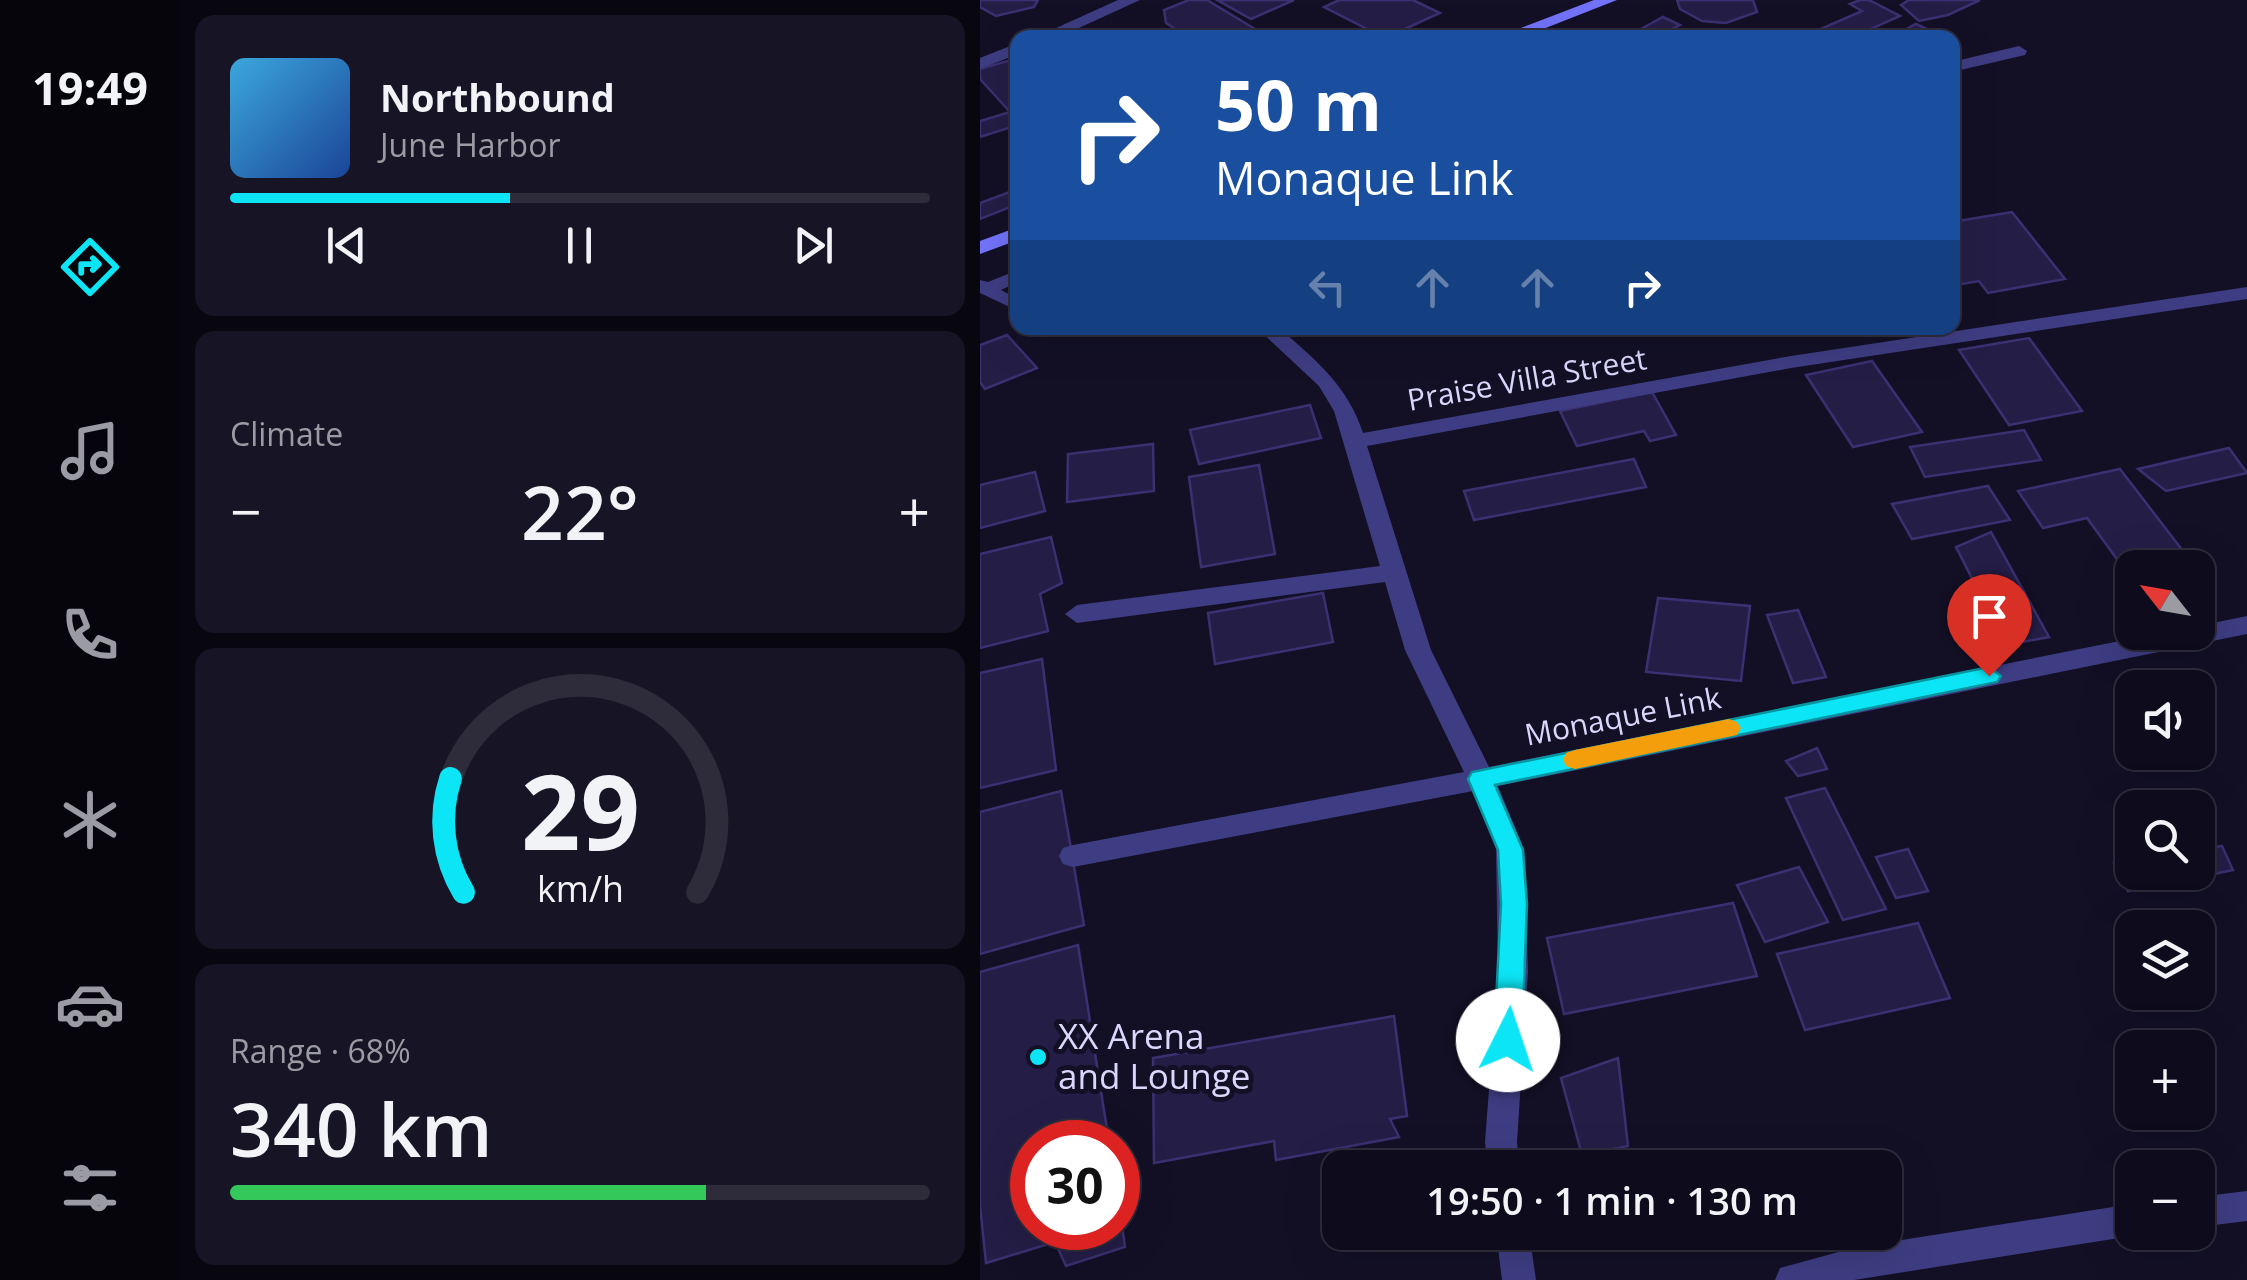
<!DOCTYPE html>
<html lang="en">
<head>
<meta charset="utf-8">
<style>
  :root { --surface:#0e0c1c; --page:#171525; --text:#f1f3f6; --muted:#9b9ba3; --line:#2e2c3b; --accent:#0be5f5 }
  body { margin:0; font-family:"Open Sans",sans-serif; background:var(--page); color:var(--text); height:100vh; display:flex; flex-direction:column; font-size:38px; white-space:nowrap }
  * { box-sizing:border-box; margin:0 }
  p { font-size:32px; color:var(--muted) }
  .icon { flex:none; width:55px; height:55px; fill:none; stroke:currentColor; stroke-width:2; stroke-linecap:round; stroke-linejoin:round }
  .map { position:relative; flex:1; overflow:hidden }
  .sheet { display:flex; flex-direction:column; gap:15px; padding:15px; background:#08070f; width:800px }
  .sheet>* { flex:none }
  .hud { position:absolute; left:30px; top:30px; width:950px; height:305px; border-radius:20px; box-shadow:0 10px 40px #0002,0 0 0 2px var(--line); background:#1a4fa0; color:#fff; overflow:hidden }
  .needle { width:65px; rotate:301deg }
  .fabs { position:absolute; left:1135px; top:550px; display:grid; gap:20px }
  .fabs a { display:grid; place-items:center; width:100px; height:100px; border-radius:20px; background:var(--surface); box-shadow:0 10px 40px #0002,0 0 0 2px var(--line); font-size:50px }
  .speed { position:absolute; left:30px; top:1120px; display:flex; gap:20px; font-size:50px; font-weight:700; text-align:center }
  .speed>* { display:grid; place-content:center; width:130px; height:130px; border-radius:50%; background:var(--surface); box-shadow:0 10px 40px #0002,0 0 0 2px var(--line); line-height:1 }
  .speed .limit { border:15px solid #d22; background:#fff; color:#111 }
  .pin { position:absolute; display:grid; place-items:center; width:85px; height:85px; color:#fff; margin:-102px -42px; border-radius:50% 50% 50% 0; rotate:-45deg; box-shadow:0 0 10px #0007 }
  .pin .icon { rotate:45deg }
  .me { position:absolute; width:110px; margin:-55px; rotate:4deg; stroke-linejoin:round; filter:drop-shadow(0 0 8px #0008) }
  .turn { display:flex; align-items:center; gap:35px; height:210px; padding:0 40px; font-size:45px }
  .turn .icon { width:130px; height:130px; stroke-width:2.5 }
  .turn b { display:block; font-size:70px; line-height:85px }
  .lanes { display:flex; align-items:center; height:95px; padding:0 40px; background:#0003; justify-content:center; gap:50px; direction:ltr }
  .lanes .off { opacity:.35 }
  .big { font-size:75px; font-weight:600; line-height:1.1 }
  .sheet .widget { flex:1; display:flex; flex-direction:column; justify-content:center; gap:15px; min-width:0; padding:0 35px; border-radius:20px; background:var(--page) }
  .sheet .dial { align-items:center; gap:0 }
  .dial svg { height:260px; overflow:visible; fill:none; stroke:var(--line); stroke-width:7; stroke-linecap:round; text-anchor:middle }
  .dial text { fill:var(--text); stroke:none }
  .song { display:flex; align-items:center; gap:30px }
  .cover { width:120px; height:120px; border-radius:15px; background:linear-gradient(135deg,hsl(200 70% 55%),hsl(220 70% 35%)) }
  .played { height:10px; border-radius:5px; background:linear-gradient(90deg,var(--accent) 40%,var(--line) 40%) }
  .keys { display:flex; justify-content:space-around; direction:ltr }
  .heat { display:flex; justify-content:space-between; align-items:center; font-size:55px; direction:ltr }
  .charge { height:15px; border-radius:8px; background:linear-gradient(90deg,#34c759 68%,var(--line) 0) }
  .trip { position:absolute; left:342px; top:1150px; width:580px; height:100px; border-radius:20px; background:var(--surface); box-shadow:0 10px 40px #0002,0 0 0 2px var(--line); font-weight:600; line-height:100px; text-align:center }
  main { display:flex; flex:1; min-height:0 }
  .tabs { display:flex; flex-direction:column; width:180px; justify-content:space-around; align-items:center; background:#06050b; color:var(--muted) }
  .tabs .icon { width:70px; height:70px }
  .tabs .on { color:var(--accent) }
  .tabs b { font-size:45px; color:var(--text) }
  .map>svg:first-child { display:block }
  .building { fill:#241d46; stroke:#3b3071; stroke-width:2.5 }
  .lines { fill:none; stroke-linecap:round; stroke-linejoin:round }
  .lane { fill:#3e3d83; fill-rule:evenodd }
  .street { fill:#3e3d83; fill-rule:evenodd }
  .secondary { fill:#7273f9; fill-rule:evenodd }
  .route { fill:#0be5f5; stroke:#07959f; stroke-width:2.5 }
  .slow { fill:#f59e0b }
  .poi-dot { fill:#0be5f5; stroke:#131026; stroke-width:4 }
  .labels { text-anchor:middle; stroke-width:10; stroke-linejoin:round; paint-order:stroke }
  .street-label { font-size:30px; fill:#dad7fd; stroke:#131026 }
  .near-poi-label { font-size:35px; fill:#dad7fd; stroke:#131026; text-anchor:start }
</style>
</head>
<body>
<main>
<nav class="tabs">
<b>19:49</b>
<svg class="icon on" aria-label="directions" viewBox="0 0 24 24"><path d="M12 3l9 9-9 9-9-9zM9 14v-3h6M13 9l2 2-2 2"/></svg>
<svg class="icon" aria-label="music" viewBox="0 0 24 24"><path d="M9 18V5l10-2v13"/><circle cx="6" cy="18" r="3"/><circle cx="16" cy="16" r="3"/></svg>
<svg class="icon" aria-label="phone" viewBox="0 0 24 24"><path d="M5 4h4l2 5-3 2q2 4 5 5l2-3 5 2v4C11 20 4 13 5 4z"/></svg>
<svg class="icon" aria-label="climate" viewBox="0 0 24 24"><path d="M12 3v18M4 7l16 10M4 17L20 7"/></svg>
<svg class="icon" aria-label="car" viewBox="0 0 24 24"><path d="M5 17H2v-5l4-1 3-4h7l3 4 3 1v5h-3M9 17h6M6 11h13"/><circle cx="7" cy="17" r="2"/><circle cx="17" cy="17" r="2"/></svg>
<svg class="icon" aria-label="filters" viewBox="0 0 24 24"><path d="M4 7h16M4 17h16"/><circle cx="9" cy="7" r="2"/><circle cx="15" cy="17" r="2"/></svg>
</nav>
<section class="sheet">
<div class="widget">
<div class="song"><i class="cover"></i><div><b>Northbound</b><p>June Harbor</p></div></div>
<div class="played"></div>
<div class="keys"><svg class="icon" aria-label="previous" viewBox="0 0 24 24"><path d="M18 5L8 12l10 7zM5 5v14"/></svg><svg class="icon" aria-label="pause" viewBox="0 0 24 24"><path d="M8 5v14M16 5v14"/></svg><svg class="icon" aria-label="next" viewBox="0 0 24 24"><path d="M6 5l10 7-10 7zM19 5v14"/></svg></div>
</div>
<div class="widget"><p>Climate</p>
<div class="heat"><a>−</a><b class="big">22°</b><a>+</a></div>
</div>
<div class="widget dial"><svg viewBox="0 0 100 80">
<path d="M14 69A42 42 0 1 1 86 69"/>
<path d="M14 69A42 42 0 0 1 10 34" stroke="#0be5f5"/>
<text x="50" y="56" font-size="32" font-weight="700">29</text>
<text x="50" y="72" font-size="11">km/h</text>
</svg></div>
<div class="widget"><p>Range · 68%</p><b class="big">340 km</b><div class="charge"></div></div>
</section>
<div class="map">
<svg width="1267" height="1280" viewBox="0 0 1267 1280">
  <rect width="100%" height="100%" fill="#131026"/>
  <g class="building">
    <path d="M0 0H58L54 7 16 16 0 7Z"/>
    <path d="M209 0H227L280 32 266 38H210L186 23 184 10Z"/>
    <path d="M237 0H314L271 19Z"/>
    <path d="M359 0H433L460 13 405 38 344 7Z"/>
    <path d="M697 0H773L777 12 746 23 722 21 700 9Z"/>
    <path d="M880 0H889L920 16 871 38H850L836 31 882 11 870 4Z"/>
    <path d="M929 0H1000L968 15 939 21 921 5Z"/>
    <path d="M683 17 700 25 678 36 661 29Z"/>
    <path d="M936 24 956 33 947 38H909Z"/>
    <path d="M38 58V125L0 137V121L30 112 0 79V69Z"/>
    <path d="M35 190 38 204 0 219V203Z"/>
    <path d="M1032 212 1085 279 1008 293 999 281 982 284 972 271V235L979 234 972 222Z"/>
    <path d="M27 335 57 368 5 389 0 382V345Z"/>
    <path d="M1049 338 1102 411 1029 425 979 350Z"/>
    <path d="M892 361 942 432 873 447 826 375Z"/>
    <path d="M672 392 696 435 670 441 664 431 597 446 580 411Z"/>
    <path d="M330 405 341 438 219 464 210 430Z"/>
    <path d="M1044 430 1061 460 945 477 930 447Z"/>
    <path d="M173 444 174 491 87 502 88 454Z"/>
    <path d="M1249 448 1267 473 1186 491 1158 469Z"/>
    <path d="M654 459 666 487 494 520 484 491Z"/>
    <path d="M279 465 295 554 221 567 209 477Z"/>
    <path d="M1140 469 1216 568H1152V580L1107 518 1063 528 1038 491Z"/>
    <path d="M55 472 65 511 0 528V485Z"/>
    <path d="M1008 486 1030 520 932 539 912 504Z"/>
    <path d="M1011 532 1069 637 1026 645 976 547Z"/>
    <path d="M71 537 82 583 60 594 68 631 0 648V554Z"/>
    <path d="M343 593 353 642 235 664 228 613Z"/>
    <path d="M678 598 770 606 761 681 666 672Z"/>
    <path d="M818 610 846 677 813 683 787 615Z"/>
    <path d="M62 659 76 770 0 788V673Z"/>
    <path d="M837 748 847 769 818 776 806 761Z"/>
    <path d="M845 788 906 909 863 920 806 798Z"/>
    <path d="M81 791 104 925 0 954V812Z"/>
    <path d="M1242 846 1253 870 1148 891 1134 863 1152 860V872H1218V850Z"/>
    <path d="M928 849 948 891 916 898 896 857Z"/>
    <path d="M819 867 848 922 785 942 757 885Z"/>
    <path d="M753 903 777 976 584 1014 567 938Z"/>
    <path d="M938 923 970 998 825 1030 797 954Z"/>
    <path d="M98 945 129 1142H52V1228H138V1197L145 1247 86 1266 75 1242 6 1263 0 1205V972Z"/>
    <path d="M414 1016 427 1116 410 1119 419 1137 296 1160 294 1141 174 1163 173 1058Z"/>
    <path d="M638 1058 648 1146 602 1155 581 1078Z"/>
  </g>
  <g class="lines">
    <path class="lane" d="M38 270V282L21 290 38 299V311L0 293V280L8 282Z"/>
    <g class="street">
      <path d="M138 0H160L77 38H54Z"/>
      <path d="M38 43V54L0 69V58Z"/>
      <path d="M1039 46 1047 51 1045 55 972 72V62Z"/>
      <path d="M1267 287V299L811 368 387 446 451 650 509 767 1185 632H1218V626L1267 616V634L518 786 544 849 548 972 537 1142 540 1168H508L505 1142 518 972 516 849 493 791 93 867 83 864 79 856 83 848 93 845 484 772 425 650 405 582 97 623 85 614 97 605 400 566 354 411 339 386 277 328H299C335 359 368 386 383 433L811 356Z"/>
      <path d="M1267 1191V1221L1218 1227V1197Z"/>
      <path d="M1152 1204V1232H1160L1152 1236 874 1280H795L800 1268 877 1247Z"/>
      <path d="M516 1232H549L556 1280H522Z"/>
    </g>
    <g class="secondary">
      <path d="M614 0H637L540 38H515Z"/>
      <path d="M38 227V240L0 254V241Z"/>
    </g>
  </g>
  <path class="route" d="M1009 667 1021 676 1017 682 515 785 543 850 547 904 542 1040 538 1049 528 1052 518 1049 514 1040 521 904 518 850 488 779 492 772Z"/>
  <path class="slow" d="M749 719 757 722 761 728 757 735 595 769 586 766 583 760 586 753 595 750Z"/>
  <circle class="poi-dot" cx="58" cy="1057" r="10"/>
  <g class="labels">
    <g class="street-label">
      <text transform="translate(547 380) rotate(-10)" y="10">Praise Villa Street</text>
      <text transform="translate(643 717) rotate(-11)" y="10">Monaque Link</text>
    </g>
    <g class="near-poi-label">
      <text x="78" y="1049">XX Arena<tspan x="78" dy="40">and Lounge</tspan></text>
    </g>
  </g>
</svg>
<div class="fabs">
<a><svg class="needle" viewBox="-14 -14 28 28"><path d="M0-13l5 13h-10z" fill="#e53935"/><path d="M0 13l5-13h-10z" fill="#9b9ba3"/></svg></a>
<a><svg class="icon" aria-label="sound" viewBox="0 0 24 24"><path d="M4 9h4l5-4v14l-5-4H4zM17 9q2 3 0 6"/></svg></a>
<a><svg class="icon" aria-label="search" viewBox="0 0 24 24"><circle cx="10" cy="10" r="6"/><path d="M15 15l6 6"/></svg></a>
<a><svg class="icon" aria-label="layers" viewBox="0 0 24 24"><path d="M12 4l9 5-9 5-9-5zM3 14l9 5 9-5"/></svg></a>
<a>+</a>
<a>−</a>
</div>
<div class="speed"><div class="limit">30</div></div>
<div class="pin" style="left:1009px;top:676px;background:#d93025"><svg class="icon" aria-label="arrive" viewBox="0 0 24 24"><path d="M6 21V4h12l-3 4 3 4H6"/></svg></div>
<svg class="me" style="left:528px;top:1040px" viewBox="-20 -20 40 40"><circle r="19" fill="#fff"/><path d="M0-13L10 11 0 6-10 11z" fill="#0be5f5"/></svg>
<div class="trip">19:50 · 1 min · 130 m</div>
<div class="hud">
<div class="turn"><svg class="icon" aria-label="right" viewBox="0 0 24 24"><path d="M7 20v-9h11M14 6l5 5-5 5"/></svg><div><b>50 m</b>Monaque Link</div></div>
<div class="lanes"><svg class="icon off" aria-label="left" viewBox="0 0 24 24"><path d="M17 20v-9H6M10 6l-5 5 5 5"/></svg><svg class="icon off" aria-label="ahead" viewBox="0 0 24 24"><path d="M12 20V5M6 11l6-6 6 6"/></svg><svg class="icon off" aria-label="ahead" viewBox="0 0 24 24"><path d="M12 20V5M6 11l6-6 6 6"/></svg><svg class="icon" aria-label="right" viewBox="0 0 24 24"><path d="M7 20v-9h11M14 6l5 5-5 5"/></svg></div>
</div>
</div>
</main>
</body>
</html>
